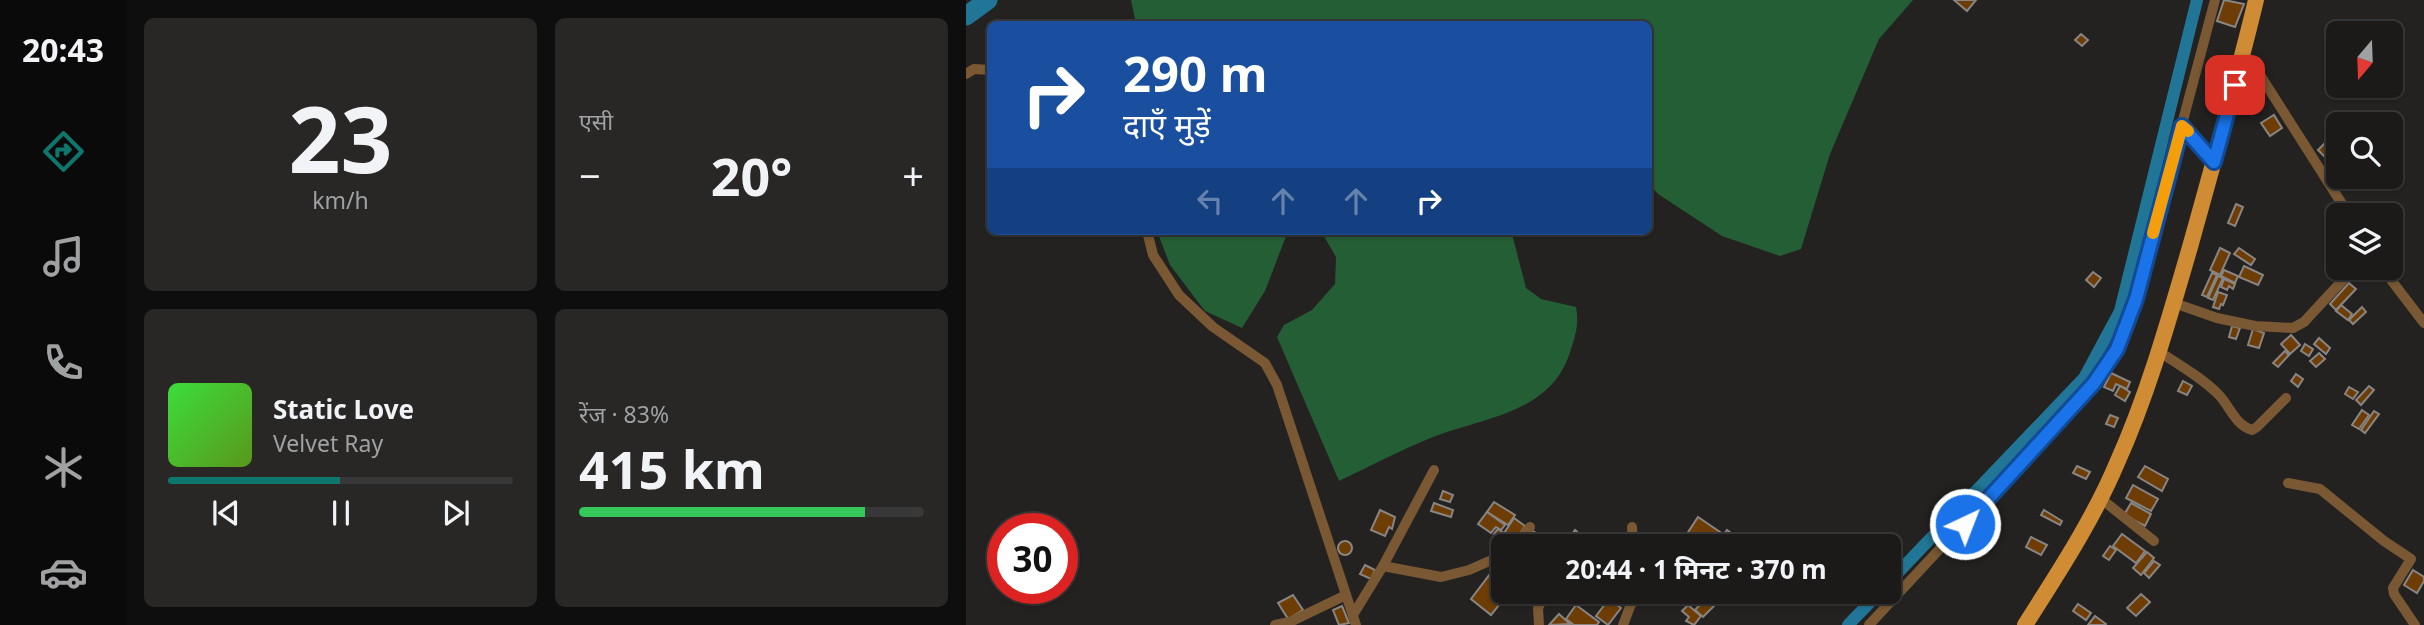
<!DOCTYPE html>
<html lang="hi">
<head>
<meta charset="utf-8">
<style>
  :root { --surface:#1b1a19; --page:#282726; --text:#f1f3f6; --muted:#a0a1a2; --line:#393838; --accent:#0f766e }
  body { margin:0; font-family:"Noto Sans","Noto Sans Devanagari",sans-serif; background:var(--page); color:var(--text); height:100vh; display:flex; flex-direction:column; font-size:26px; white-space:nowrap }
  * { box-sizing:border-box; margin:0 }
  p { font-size:23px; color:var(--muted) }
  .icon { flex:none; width:38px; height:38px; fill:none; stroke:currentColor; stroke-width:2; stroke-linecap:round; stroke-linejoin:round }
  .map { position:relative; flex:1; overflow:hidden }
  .panel { display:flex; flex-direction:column; gap:18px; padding:18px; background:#0f0e0e; width:840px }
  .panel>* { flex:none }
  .banner { position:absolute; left:21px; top:21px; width:665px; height:214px; border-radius:10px; box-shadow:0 2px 5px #0004,0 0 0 2px var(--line); background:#1a4fa0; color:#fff; overflow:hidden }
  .needle { width:46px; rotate:199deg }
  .fabs { position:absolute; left:1360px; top:21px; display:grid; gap:14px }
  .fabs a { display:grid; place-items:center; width:77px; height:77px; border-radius:10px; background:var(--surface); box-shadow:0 2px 5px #0004,0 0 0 2px var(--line); font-size:35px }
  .speed { position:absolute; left:21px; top:513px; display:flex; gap:14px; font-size:35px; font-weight:700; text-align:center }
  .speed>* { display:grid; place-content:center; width:91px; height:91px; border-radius:50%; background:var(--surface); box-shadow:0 2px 5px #0004,0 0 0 2px var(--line); line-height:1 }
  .speed .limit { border:10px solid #d22; background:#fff; color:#111 }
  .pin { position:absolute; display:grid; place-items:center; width:60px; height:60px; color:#fff; margin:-30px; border-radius:14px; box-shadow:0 4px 10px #0006 }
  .me { position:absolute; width:77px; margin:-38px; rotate:43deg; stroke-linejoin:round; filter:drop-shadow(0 0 5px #0008) }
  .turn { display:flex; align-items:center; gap:24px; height:147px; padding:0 21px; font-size:32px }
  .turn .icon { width:91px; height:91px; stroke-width:2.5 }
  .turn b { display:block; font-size:49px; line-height:60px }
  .lanes { display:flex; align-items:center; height:66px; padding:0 21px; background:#0003; justify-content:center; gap:35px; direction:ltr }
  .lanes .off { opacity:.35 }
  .big { font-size:52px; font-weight:700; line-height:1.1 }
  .panel .tile { flex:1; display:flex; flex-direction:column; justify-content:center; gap:10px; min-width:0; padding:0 24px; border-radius:10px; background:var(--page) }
  .panel .dial { align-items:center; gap:0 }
  .dial b { font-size:91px; line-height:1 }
  .song { display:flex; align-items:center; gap:21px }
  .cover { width:84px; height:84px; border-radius:10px; background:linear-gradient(135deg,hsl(120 70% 55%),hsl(90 70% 35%)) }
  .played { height:7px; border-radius:4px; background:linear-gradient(90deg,var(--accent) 50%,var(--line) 50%) }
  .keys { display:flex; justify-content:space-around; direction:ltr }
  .heat { display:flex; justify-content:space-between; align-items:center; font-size:38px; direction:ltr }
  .charge { height:10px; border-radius:5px; background:linear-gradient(90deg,#34c759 83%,var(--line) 0) }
  .panel .tiles { flex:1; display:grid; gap:18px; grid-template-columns:repeat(2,1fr) }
  .trip { position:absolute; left:525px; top:534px; width:410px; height:70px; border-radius:10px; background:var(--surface); box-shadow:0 2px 5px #0004,0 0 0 2px var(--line); font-weight:700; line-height:70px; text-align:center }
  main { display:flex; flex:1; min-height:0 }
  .tab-bar { display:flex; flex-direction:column; width:126px; justify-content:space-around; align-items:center; background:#0b0a0a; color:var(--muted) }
  .tab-bar .icon { width:49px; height:49px }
  .tab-bar .active { color:var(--accent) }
  .tab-bar b { font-size:32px; color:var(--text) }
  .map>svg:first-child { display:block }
  .forest { fill:#245e34 }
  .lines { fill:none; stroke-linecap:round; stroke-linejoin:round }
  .canal { stroke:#217697; stroke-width:12 }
  .river { stroke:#217697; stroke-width:19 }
  .building { fill:#6e3c05; stroke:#888583; stroke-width:2 }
  .minor { stroke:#795833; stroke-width:10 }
  .primary { stroke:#d08b35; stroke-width:16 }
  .route-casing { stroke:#114b97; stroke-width:18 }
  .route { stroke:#1a73e8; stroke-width:12 }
  .slow { stroke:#f59e0b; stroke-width:12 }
</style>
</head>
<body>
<main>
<nav class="tab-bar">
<b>20:43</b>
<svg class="icon active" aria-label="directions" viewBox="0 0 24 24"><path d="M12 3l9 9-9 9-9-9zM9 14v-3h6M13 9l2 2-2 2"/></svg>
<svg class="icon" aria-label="music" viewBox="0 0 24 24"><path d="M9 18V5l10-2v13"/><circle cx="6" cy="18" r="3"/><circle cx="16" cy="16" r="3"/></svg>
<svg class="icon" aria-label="phone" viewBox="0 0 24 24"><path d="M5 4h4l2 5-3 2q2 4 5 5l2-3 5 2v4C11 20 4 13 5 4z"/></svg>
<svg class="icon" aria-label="climate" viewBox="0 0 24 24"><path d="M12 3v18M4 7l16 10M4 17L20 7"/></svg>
<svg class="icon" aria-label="car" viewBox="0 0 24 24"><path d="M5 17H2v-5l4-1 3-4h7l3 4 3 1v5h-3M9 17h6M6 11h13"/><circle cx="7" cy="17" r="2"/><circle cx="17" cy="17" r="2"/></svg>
</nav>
<section class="panel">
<div class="tiles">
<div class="tile dial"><b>23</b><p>km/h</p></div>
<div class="tile"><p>एसी</p>
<div class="heat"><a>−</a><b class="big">20°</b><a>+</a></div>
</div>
<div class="tile">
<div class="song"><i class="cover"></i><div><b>Static Love</b><p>Velvet Ray</p></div></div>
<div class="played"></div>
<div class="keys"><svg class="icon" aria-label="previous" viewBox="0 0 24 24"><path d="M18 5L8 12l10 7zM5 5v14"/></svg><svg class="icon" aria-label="pause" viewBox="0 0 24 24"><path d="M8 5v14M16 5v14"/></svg><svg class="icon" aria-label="next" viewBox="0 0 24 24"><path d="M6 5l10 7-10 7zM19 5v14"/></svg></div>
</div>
<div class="tile"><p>रेंज · 83%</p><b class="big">415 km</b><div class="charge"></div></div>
</div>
</section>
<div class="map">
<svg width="1458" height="625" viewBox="0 0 1458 625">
  <rect width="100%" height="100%" fill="#242221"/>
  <g class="forest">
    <path d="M165 0H947L913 39 864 154 835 249 814 256 756 236 692 194 683 184 682 24H170Z"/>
    <path d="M191 231H322L299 291 276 328 239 311 204 265Z"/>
    <path d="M355 231H542L546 234 560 288 575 299 610 307C613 323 610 334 605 349 587 413 520 417 467 437 435 450 404 466 373 481L311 337 318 325 346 310 369 284 370 257Z"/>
  </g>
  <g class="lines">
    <g class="canal">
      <path d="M922 583 1118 378 1154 311 1231 0"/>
      <path d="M882 625 914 592"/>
    </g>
    <path class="river" d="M0 16 22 0"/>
  </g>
  <g class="building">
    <path d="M988 0H1010L1001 11Z"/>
    <path d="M1258 0 1278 4 1269 27 1251 21Z"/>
    <path d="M1115 34 1122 40 1116 46 1109 40Z"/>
    <path d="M1308 115 1316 128 1304 136 1295 123Z"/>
    <path d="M1372 130V146L1360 158 1352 150Z"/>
    <path d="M1270 204 1277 207 1269 226 1262 223Z"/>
    <path d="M1254 248 1264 253 1254 275 1244 270Z"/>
    <path d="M1273 248 1289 259 1285 265 1268 254Z"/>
    <path d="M1278 266 1297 275 1292 285 1273 277Z"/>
    <path d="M1258 270 1272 276 1269 283 1255 276Z"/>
    <path d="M1127 272 1135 278 1128 287 1120 280Z"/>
    <path d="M1246 273 1251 275 1241 297 1236 295Z"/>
    <path d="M1252 276 1257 278 1247 300 1242 298Z"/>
    <path d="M1258 279 1269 284 1267 289 1263 286 1261 290 1255 287Z"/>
    <path d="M1383 283 1390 289 1370 310 1364 304Z"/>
    <path d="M1252 292 1261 295 1257 305 1255 304 1253 309 1247 307Z"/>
    <path d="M1375 305 1386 314 1382 320 1370 311Z"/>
    <path d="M1396 307 1400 312 1387 324 1383 320Z"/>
    <path d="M1266 326 1274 328 1270 339 1263 337Z"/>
    <path d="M1287 329 1298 333 1293 348 1282 345Z"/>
    <path d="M1325 335 1334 345 1324 354 1315 344Z"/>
    <path d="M1353 338 1364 348 1360 354 1348 344Z"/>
    <path d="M1339 344 1347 349 1343 356 1335 351Z"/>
    <path d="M1319 351 1323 355 1312 367 1307 363Z"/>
    <path d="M1353 353 1359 359 1350 367 1344 361Z"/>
    <path d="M1145 373 1164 382 1161 389 1150 384 1147 391 1138 387Z"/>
    <path d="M1330 374 1337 379 1332 387 1325 381Z"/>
    <path d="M1217 381 1226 386 1221 395 1212 391Z"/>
    <path d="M1154 386 1164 392 1159 401 1149 395Z"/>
    <path d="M1403 386 1408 390 1395 405 1390 400Z"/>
    <path d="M1383 387 1392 392 1387 399 1379 394Z"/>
    <path d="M1396 410 1403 415 1393 429 1386 425Z"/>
    <path d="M1408 411 1413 414 1399 433 1395 430Z"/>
    <path d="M1144 415 1152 418 1148 427 1140 424Z"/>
    <path d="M1111 466 1124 472 1120 479 1107 473Z"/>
    <path d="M1179 466 1202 479 1196 491 1172 477Z"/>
    <path d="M1167 485 1192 499 1185 511 1160 498Z"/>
    <path d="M477 491 487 495 484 502 474 499Z"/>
    <path d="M528 502 549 515 542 525 521 512Z"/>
    <path d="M468 503 487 510 485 517 465 511Z"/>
    <path d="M1165 503 1185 514 1179 526 1158 515Z"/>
    <path d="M414 510 429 517 426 529 423 527 419 536 405 530Z"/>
    <path d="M1078 510 1096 521 1094 525 1075 515Z"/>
    <path d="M521 512 539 525 535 530 530 527 525 533 512 524Z"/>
    <path d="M732 517 754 532 745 546H720L715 543Z"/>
    <path d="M548 518 559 526 546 546 528 534 532 529 538 533Z"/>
    <path d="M564 529 586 544 585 546H553Z"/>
    <path d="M609 530 619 539 612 546H597Z"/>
    <path d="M761 530 769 536 762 546H750Z"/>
    <path d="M1156 534 1179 551 1170 563 1147 546Z"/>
    <path d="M1065 537 1081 545 1075 555 1060 547Z"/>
    <circle cx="379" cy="548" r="7"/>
    <path d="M1144 546 1150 550 1143 560 1137 556Z"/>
    <path d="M1181 552 1188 558 1175 575 1167 568Z"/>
    <path d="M1188 561 1194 565 1183 578 1178 573Z"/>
    <path d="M399 565 409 570 405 579 394 574Z"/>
    <path d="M1447 570 1458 577V581L1451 593 1438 585Z"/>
    <path d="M524 574 537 584V592H543L525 615 505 599Z"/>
    <path d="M606 592H616L608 604 603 600 608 593Z"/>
    <path d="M747 592H761L751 603 743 596Z"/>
    <path d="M1175 594 1184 602 1170 616 1161 608Z"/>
    <path d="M327 595 337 610 322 619 312 603Z"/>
    <path d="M742 596 750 604 737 617 729 610Z"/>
    <path d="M643 599 655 608 642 625 630 616Z"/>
    <path d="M1112 604 1125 613 1120 620 1107 611Z"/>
    <path d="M610 605 633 622 631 625H608L600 619Z"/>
    <path d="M722 605 735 616 728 625 720 621 723 617 716 611Z"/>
    <path d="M376 606 383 623 373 625 367 610Z"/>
    <path d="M593 614 604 624 583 625Z"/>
    <path d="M1129 616 1140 624 1139 625H1122Z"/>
  </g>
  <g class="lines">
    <g class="minor">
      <path d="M1275 59 1294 75 1383 215"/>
      <path d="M0 74 8 69 24 70"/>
      <path d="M1215 126 1248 162"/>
      <path d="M181 231 187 255 213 295 247 327 299 363 311 385 390 625"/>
      <path d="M1416 268 1458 323"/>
      <path d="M1208 303 1251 318 1289 326 1327 328 1338 322 1388 268"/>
      <path d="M1192 351C1212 364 1235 377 1252 394 1264 406 1269 425 1286 430L1291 427 1320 398"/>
      <path d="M1322 483 1354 489 1418 541 1445 559 1427 588 1428 594 1449 625"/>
      <path d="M1134 498 1188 541"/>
      <path d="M666 527 667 546"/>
      <path d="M550 546 564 527"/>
      <path d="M417 566 468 470"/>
      <path d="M665 604 680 592"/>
      <path d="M387 615 417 566 475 577 503 570 537 555"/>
      <path d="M309 625 324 622 380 595"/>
      <path d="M573 625 572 608 580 592"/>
      <path d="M657 625 665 604 667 592"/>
      <path d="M903 625 1103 410 1128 383 1151 349 1165 316 1249 0"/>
    </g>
    <path class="primary" d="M1059 625C1092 573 1127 520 1151 463 1182 394 1203 319 1224 247 1247 165 1270 83 1290 0"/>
  </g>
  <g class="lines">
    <defs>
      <path id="route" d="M999 524 1128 383 1151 349 1170 299 1216 126 1248 162 1269 85"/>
    </defs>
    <use href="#route" class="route-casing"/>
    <use href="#route" class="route"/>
    <path class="slow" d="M1187 233 1216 126 1222 131"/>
  </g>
</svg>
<div class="fabs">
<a><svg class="needle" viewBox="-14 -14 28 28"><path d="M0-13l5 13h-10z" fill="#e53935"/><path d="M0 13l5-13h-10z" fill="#a0a1a2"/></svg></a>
<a><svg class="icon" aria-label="search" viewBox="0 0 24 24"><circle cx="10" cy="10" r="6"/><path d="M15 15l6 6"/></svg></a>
<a><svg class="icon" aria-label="layers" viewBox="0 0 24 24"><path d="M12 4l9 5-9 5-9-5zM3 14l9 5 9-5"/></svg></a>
</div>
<div class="speed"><div class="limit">30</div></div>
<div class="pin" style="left:1269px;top:85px;background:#d93025"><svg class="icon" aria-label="arrive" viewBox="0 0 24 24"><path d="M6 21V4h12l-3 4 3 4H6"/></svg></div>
<svg class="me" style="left:999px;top:524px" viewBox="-20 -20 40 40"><circle r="17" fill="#1a73e8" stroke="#fff" stroke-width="3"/><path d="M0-11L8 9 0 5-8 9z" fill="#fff"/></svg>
<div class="trip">20:44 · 1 मिनट · 370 m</div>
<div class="banner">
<div class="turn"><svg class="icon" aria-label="right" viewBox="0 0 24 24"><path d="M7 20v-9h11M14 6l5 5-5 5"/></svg><div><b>290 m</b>दाएँ मुड़ें</div></div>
<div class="lanes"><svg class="icon off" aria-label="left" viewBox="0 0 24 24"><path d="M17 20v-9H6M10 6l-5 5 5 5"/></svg><svg class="icon off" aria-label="ahead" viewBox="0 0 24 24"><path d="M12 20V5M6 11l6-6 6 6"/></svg><svg class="icon off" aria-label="ahead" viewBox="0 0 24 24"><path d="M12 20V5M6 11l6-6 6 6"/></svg><svg class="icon" aria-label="right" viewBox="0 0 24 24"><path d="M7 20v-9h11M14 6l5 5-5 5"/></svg></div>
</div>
</div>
</main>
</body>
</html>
